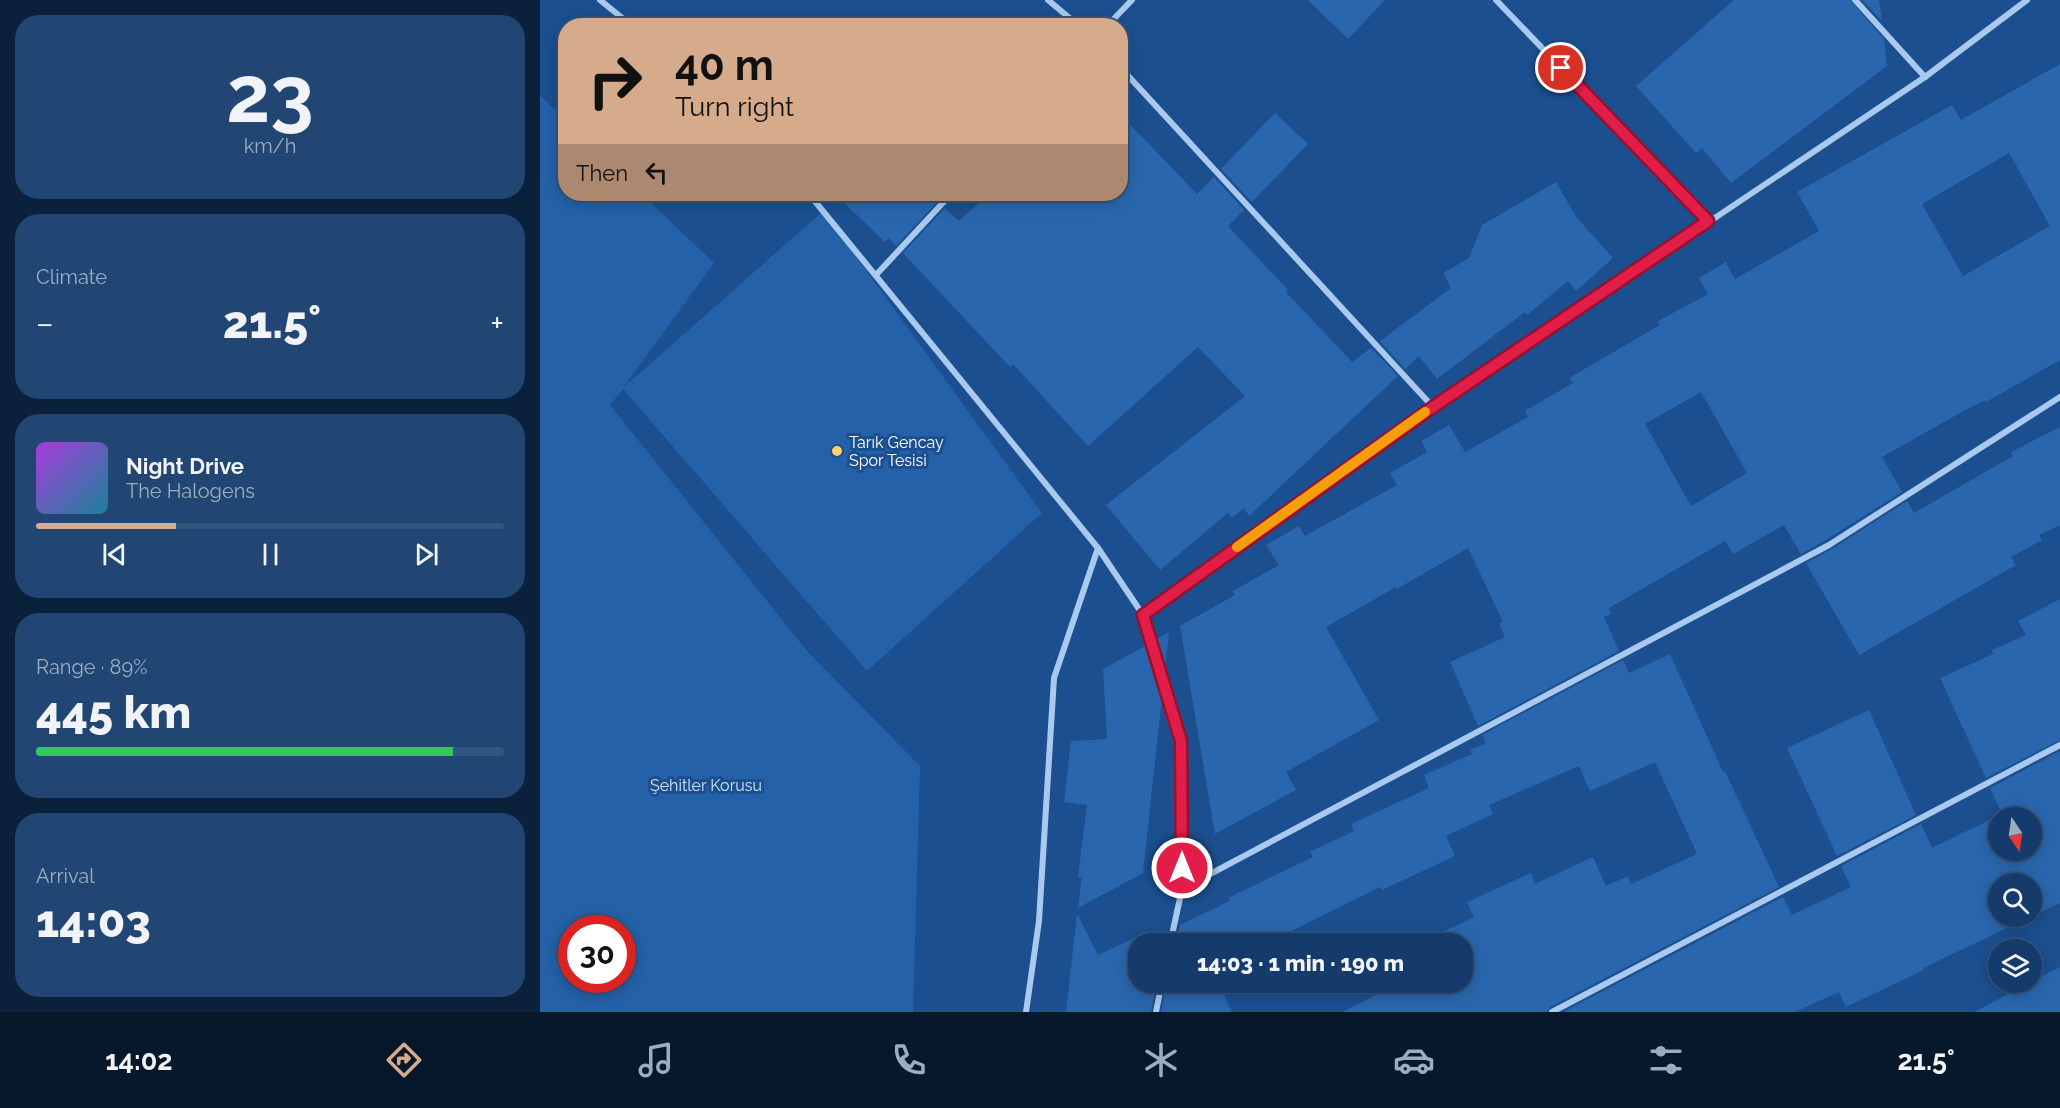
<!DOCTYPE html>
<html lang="en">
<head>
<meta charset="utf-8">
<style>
  :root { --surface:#143b6b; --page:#214673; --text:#f1f3f6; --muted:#9dadc1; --line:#33557e; --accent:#d6ab8b }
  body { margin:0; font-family:Raleway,sans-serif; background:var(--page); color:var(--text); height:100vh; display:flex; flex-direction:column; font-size:22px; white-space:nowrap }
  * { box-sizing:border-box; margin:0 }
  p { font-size:20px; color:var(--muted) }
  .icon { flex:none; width:33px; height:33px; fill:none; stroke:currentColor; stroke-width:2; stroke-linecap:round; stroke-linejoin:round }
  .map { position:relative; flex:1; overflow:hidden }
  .side { display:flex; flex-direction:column; gap:15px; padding:15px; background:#0b203b; width:540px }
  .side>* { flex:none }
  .banner { position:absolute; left:18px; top:18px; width:570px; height:183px; border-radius:24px; box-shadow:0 3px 15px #0003,0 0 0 2px var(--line); background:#d6ab8b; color:#111; overflow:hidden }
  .needle { width:39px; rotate:167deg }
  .buttons { position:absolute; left:1448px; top:807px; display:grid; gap:12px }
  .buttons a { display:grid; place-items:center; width:54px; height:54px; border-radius:50%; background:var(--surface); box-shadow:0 3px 15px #0003,0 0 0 2px var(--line); font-size:30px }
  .speed { position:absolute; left:18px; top:915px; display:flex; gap:12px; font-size:30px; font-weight:700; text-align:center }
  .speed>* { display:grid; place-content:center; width:78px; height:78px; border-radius:50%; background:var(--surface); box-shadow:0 3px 15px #0003,0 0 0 2px var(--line); line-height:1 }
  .speed .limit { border:9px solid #d22; background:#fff; color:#111 }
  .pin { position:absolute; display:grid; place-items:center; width:51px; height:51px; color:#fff; margin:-26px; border:3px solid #fff; border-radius:50%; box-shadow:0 2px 6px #0007 }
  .me { position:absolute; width:66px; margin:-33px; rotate:0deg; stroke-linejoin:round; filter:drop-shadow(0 0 4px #0008) }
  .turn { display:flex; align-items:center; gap:21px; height:126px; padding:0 18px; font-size:27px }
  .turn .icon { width:78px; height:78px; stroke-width:2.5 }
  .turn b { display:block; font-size:42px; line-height:51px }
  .then { display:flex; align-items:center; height:57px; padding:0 18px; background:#0003; gap:12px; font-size:22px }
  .big { font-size:45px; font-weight:800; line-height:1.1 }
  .side .tile { flex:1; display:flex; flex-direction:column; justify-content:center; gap:9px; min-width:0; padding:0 21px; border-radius:24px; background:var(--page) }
  .side .dial { align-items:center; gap:0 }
  .dial b { font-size:78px; line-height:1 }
  .song { display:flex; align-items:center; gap:18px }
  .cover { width:72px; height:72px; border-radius:9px; background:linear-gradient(135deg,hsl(280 70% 55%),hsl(190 70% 35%)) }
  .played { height:6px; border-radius:3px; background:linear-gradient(90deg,var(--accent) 30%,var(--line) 30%) }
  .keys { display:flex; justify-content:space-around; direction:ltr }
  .heat { display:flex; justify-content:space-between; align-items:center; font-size:33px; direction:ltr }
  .charge { height:9px; border-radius:4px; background:linear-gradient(90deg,#34c759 89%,var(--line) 0) }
  .trip { position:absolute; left:588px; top:933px; width:345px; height:60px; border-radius:24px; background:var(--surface); box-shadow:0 3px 15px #0003,0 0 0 2px var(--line); font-weight:800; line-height:60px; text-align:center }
  .dock { display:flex; height:96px; justify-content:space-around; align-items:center; background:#08182b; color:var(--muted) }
  .dock .icon { width:42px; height:42px }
  .dock .on { color:var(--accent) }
  .dock b { font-size:27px; color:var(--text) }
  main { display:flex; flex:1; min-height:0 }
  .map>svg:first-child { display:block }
  .green { fill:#2461a8; fill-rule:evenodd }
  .building { fill:#2a66ad; fill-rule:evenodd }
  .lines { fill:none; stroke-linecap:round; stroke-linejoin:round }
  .minor { stroke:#a9c9ee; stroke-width:6 }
  .route-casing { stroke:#92132f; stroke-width:15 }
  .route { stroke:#e11d48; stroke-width:10 }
  .slow { stroke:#f59e0b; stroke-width:10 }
  .poi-dot { fill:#ffd166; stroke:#1b4f8f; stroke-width:2 }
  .labels { text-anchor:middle; stroke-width:6; stroke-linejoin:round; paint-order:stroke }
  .poi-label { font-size:16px; fill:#fff; stroke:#1b4f8f; text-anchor:start }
  .park-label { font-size:16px; fill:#cfe3fa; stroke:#1b4f8f }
</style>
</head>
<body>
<main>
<section class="side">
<div class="tile dial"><b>23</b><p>km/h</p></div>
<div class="tile"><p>Climate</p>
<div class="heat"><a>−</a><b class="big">21.5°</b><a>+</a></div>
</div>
<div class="tile">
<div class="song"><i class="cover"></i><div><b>Night Drive</b><p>The Halogens</p></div></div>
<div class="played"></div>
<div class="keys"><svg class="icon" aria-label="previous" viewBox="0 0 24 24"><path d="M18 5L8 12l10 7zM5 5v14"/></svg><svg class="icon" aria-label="pause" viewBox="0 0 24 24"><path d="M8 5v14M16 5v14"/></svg><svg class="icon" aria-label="next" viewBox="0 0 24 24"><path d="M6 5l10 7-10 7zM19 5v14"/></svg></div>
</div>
<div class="tile"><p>Range · 89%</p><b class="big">445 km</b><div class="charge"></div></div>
<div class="tile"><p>Arrival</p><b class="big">14:03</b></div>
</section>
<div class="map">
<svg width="1520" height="1012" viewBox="0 0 1520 1012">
  <rect width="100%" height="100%" fill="#1b4f8f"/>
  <path class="green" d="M0 95 25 120 26 194H102L174 263 83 388 283 211 502 513 327 671 83 389 70 405 267 651 380 766 373 1012H0ZM32 928H82V980H32Z"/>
  <g class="building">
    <path d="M768 0H845L808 39Z"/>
    <path d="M1194 0H1310L1344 39 1347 66 1191 183 1162 148 1156 153 1096 86Z"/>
    <path d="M1322 0H1339L1342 21Z"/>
    <path d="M1520 64V360L1446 402 1445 400 1420 413 1342 457 1362 492 1286 540 1261 554 1244 525 1193 554 1185 541 1069 608 1071 614 1064 617 1079 651 938 726 910 662 965 637 959 624 963 622 928 548 857 589 856 587 786 627 839 720 746 772 756 790 675 834 640 626 695 595 693 591 739 565 726 545 759 526 765 536 857 485 850 473 887 452 881 441 909 425 925 452 988 417 985 411 1033 383 1029 378 1120 325 1118 321 1168 294 1159 278 1186 262 1195 279 1279 231 1257 192 1412 105 1421 120ZM1469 153 1510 226 1423 276 1382 204ZM1161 392 1207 473 1151 506 1105 424Z"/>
    <path d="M735 113 768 144 712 202 681 169Z"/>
    <path d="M580 114 657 194 674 177 704 210 688 226 748 290 746 292 812 362 831 348 858 376 709 516 704 508 692 518 688 513 620 570 566 505 705 396 658 347 548 446 473 364 470 367 363 253 405 208 419 221 448 194H580Z"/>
    <path d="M1016 182 1037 218 1073 258 1036 291 1028 281 987 315 985 312 897 379 879 356 865 369 840 341 911 288 903 273 929 258 942 225Z"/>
    <path d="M295 194H390L398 201 356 246 349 238 345 242Z"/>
    <path d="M1520 427V525L1499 535 1502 540 1471 557 1476 565 1319 655 1266 563 1292 549 1367 501 1374 513 1473 456 1471 452Z"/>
    <path d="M1520 599V740L1446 778 1400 678 1453 654 1452 650 1486 635 1478 621Z"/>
    <path d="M629 632 625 670 616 640Z"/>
    <path d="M607 645 622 697 603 873 538 908 542 877H538L547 805 524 802 531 741 567 739 563 669Z"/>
    <path d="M1130 654 1183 772 1185 771 1239 887 1010 1007 1007 1012H802L862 982H922V944H900L896 935 934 917 927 902 991 873 995 884 1053 857 1066 886 1088 876 1091 884 1157 854 1115 762 1050 791 1039 766 949 805 953 814 906 836 915 856 842 890 840 887 757 928 729 944H635L640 925 690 901 688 898 773 857 770 852 814 831 811 824 889 788 884 775 932 754 930 750 946 743 942 735 1083 660 1089 673Z"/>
    <path d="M1329 710 1376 815 1297 856 1247 748Z"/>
    <path d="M1520 751V903L1383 968 1384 970 1306 1007 1299 992 1255 1012H1023L1243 897 1252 915 1311 887 1301 866 1381 824 1392 848 1462 814 1450 788ZM1458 818H1491V850H1458ZM1458 884H1491V916H1458Z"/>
    <path d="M537 914 558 955 596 937 595 946 598 944V982H617L611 1012H526Z"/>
    <path d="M1520 967V1012H1434L1491 982Z"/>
    <path d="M627 982H678L692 1012H621Z"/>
  </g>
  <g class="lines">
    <g class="minor">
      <path d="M60 0 92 26"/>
      <path d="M508 0 539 26"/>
      <path d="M956 0 1168 221"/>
      <path d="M1315 0 1385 77"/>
      <path d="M567 26 592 0"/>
      <path d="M580 67 893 407"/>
      <path d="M269 194 558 548 603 615 641 741 642 889 630 944"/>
      <path d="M336 275 411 194"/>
      <path d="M603 615 893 407 1385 77 1487 0"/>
      <path d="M642 889 1289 545 1520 397"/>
      <path d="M486 1012 499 921 514 678 558 548"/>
      <path d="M616 1012 622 982"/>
      <path d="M1012 1012 1520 745"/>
    </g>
  </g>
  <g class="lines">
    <defs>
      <path id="route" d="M642 868 641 741 603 615 893 407 1168 221 1021 68"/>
    </defs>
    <use href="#route" class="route-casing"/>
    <use href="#route" class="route"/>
    <path class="slow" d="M697 547 885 412"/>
  </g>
  <circle class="poi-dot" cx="297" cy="451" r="6"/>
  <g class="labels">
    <g class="poi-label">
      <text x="309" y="448">Tarık Gencay<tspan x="309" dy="18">Spor Tesisi</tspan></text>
    </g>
    <g class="park-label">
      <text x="166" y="791">Şehitler Korusu</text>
    </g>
  </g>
</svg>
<div class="buttons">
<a><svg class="needle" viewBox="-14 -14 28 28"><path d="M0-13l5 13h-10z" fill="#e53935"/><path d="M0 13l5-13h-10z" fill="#9dadc1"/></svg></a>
<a><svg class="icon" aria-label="search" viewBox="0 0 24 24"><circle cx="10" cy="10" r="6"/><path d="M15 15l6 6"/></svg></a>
<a><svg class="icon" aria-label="layers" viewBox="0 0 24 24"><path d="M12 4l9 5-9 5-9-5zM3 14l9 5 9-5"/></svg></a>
</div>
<div class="speed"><div class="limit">30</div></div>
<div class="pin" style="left:1021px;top:68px;background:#d93025"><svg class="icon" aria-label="arrive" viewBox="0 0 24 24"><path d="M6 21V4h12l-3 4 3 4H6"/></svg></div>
<svg class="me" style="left:642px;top:868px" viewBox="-20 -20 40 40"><circle r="17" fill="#e11d48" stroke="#fff" stroke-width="3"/><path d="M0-11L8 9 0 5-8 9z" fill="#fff"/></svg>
<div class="trip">14:03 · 1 min · 190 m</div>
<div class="banner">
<div class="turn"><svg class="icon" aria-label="right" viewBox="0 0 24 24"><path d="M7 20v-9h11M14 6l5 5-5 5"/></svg><div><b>40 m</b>Turn right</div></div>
<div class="then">Then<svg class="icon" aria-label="left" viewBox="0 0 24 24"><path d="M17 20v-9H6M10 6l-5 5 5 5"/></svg></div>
</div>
</div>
</main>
<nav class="dock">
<b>14:02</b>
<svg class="icon on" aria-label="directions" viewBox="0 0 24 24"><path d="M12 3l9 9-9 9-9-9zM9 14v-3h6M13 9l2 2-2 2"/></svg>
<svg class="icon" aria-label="music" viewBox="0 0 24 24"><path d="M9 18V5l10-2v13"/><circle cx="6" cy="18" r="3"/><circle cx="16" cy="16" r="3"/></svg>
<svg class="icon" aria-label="phone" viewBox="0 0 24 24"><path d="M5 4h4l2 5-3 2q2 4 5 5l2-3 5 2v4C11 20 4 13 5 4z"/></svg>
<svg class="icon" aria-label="climate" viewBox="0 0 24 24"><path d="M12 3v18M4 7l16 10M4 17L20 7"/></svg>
<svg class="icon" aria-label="car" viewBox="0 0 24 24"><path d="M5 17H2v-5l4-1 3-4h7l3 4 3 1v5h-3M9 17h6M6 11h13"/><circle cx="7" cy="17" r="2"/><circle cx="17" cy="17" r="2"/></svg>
<svg class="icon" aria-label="filters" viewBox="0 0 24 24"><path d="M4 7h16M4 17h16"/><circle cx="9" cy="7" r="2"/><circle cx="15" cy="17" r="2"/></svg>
<b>21.5°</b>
</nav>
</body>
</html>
